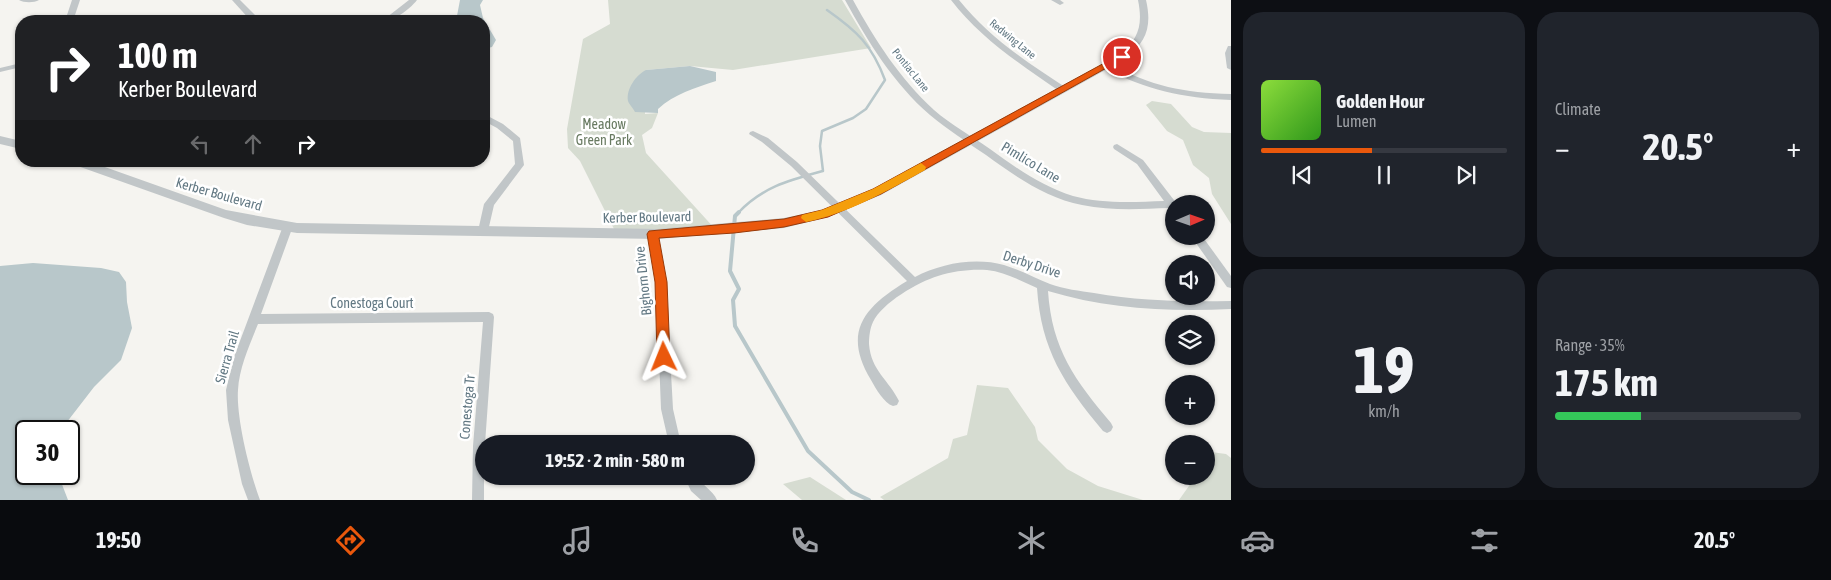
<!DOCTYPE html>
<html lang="en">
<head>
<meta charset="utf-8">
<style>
  :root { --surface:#171b24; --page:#20242c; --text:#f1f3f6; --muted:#9ea1a6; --line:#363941; --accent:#ea580c }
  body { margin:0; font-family:"Asap Condensed",sans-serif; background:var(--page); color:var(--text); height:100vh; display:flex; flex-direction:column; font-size:19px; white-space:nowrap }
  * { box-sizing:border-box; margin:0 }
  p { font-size:16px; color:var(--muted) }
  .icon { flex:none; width:28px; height:28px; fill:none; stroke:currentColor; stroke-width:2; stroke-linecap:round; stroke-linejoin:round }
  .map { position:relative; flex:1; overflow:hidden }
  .drawer { display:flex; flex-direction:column; gap:12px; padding:12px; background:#0d0f14; width:600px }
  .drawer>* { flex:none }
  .hud { position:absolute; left:15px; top:15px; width:475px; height:152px; border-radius:20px; box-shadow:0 1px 4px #0004; background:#202124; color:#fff; overflow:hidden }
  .needle { width:32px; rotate:88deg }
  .tools { position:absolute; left:1165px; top:195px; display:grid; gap:10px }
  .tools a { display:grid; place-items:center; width:50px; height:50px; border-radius:50%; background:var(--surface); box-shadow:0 1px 4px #0004; font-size:25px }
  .speed { position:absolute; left:15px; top:420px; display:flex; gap:10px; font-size:25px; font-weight:700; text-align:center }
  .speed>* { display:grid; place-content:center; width:65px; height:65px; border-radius:50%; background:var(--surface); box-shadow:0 1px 4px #0004; line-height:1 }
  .speed .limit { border:2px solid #111; border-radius:8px; background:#fff; color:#111 }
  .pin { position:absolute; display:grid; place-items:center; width:42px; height:42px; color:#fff; margin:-21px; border:2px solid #fff; border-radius:50%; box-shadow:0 1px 5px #0007 }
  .me { position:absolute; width:55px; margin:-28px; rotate:358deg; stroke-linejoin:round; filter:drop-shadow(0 0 4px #0008) }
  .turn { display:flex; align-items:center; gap:18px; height:105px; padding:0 20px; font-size:22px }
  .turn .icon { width:65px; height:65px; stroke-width:2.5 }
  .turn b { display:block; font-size:35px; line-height:42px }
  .lanes { display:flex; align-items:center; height:48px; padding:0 20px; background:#0003; justify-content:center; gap:25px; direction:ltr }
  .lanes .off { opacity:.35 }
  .big { font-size:38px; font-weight:700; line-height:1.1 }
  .drawer .widget { flex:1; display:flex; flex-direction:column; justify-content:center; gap:8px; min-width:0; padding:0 18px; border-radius:20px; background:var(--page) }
  .drawer .dial { align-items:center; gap:0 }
  .dial b { font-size:65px; line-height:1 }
  .song { display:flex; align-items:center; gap:15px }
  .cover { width:60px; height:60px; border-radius:8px; background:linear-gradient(135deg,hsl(90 70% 55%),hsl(110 70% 35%)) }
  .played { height:5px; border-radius:2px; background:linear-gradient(90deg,var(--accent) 45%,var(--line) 45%) }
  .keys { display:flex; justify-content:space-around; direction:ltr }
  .heat { display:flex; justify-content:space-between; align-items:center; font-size:28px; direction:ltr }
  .charge { height:8px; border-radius:4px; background:linear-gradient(90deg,#34c759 35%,var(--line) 0) }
  .drawer .tiles { flex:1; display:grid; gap:12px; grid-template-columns:repeat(2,1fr) }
  .trip { position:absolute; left:475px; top:435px; width:280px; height:50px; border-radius:25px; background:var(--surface); box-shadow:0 1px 4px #0004; font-weight:700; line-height:50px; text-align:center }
  .tab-bar { display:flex; height:80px; justify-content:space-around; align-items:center; background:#090b0e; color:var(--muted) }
  .tab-bar .icon { width:35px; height:35px }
  .tab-bar .current { color:var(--accent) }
  .tab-bar b { font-size:22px; color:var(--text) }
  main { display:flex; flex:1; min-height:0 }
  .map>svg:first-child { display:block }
  .green { fill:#d6dcd1 }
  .water { fill:#b8c7ca }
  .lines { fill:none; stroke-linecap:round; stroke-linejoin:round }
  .stream-far1 { stroke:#b8c7ca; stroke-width:2.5 }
  .stream { stroke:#b8c7ca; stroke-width:4 }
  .minor { fill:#c1c6c8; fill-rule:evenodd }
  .tertiary { fill:#c1c6c8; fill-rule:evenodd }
  .route { fill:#ea580c; stroke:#983908 }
  .slow { fill:#f59e0b }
  .labels { text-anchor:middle; stroke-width:5; stroke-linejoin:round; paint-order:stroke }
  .far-street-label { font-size:11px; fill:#627883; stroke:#fff }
  .park-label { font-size:14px; fill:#687a61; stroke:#fff }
  .street-label { font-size:14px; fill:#627883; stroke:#fff }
</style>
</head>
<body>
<main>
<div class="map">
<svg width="1231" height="500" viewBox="0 0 1231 500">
  <rect width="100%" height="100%" fill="#f5f4f0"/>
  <g class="green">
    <path d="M608 0H842L871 48 733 70 690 66 646 70 645 114 658 113 652 128 642 135 646 153 716 230 616 233 580 161 568 148 567 129 583 39 610 24Z"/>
    <path d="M1152 101 1171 104 1192 127 1204 132 1231 133V224L1212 194 1209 178 1193 165 1183 140 1167 131 1146 105Z"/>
    <path d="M977 385 1008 388 1035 427 1038 440 1067 469 1098 486 1143 500H884L880 497 948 458 953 439 967 435Z"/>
    <path d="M1211 452 1226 454 1231 458V500H1179L1196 476H1206V459Z"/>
    <path d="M810 477 846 500H802L783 484Z"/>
  </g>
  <g class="water">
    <path d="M460 0H483L480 5 483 18 496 40 492 47 484 49V21H456Z"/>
    <path d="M690 66 716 72V81C695 88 674 94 658 109V113L635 112C633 108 629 104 628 101 626 89 636 75 646 70Z"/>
    <path d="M33 263 101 268 119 272 126 282 127 302 132 328 121 360 94 387 60 431H26V474H58L68 500H0V266Z"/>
  </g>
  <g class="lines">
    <path class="stream-far1" d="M738 213C762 187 790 180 823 171L820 146 822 131 853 118 866 109 885 80C872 45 857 31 827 10"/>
    <path class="stream" d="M739 212 735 216 730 271 739 289 733 300 735 326 808 451 852 492 869 500"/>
    <g class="minor">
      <path d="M19 0H39C34 3 24 3 19 0Z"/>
      <path d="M72 0H80L75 15 76 21H70L67 15Z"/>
      <path d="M232 0H240L256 16 257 21H251Z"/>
      <path d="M409 0H417C409 10 394 21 382 21Z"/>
      <path d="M845 0H853C875 40 900 79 934 110 951 125 972 136 990 149 1016 168 1043 187 1073 196 1102 204 1134 202 1164 201L1137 164 1114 149 1113 147 1114 145 1117 144 1143 160 1177 204H1174V210L1169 208C1141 209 1111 211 1082 205 1046 198 1015 176 986 155 967 142 948 130 930 115 894 84 868 42 845 0Z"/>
      <path d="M951 0H959C988 36 1026 62 1065 87V91H1059C1020 64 980 38 951 0Z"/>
      <path d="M1051 0H1060L1064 3 1060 5Z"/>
      <path d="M1228 46H1231V70L1227 68 1225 53Z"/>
      <path d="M21 63V67L0 72V68Z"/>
      <path d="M1103 64H1109C1152 86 1183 93 1231 94V100C1181 98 1148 90 1103 68Z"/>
      <path d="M484 114 503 124 520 138 524 165 494 205 488 231 483 235 478 231 484 204 515 164 513 141 497 128 484 121Z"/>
      <path d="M753 131 768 138 797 162 915 277C941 263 976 257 1004 265 1020 270 1035 278 1050 284 1064 289 1080 291 1094 293 1139 301 1185 302 1231 301V309C1170 312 1107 309 1048 291 1052 350 1075 380 1111 423L1113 427 1111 431 1107 433 1103 431C1064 384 1041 350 1037 288 1021 281 1005 272 987 270 971 269 953 271 938 276 918 282 882 303 873 322 870 328 869 337 869 344 871 371 889 380 899 401L897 405 893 406C884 403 876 389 871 380 842 332 864 307 907 281L791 166 762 142 749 134 750 132Z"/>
      <path d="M288 222 293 226 261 314 489 312 493 314 494 317 485 444H484V500H472L473 446 483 322 258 324C250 344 239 368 238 390 236 418 250 473 260 500H248L242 484 228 420 226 390 234 357 283 226Z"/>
      <path d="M653 230 658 234 666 282 673 409 681 444H669L661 409 656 282 648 234Z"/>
      <path d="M1191 236H1202L1231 276V288L1227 287Z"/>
      <path d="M684 476H697C702 486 713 490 717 500H701L691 491Z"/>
    </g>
    <g class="tertiary">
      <path d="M1138 0H1146C1152 26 1147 42 1125 59L881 195 828 217 784 228 658 239 297 233 247 225 224 218 72 164 71 161H88L226 210 297 223 658 229 784 218 822 210 873 189 1119 55C1139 39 1143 25 1138 0Z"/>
      <path d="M0 136 21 141V149L0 144Z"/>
    </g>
  </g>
  <path class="route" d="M1119 55H1122L1126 57 881 194 828 217 784 227 734 233 659 238 667 282 670 357 668 361 664 363 659 361 657 357 655 282 647 234 649 231 784 219 822 210 873 189Z"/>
  <path class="slow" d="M921 163 926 167 925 170C887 191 849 213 806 222L801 218 802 215 822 210 873 189Z"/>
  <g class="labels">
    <g class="far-street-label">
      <text transform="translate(1013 39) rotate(39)" y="4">Redwing Lane</text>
      <text transform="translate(911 70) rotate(51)" y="4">Pontiac Lane</text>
    </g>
    <g class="park-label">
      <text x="604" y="129">Meadow<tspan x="604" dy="16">Green Park</tspan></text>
    </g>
    <g class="street-label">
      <text transform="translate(1031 162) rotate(31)" y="5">Pimlico Lane</text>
      <text transform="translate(219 194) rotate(16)" y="5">Kerber Boulevard</text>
      <text transform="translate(647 217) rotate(-1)" y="5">Kerber Boulevard</text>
      <text transform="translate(1032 264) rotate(18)" y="5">Derby Drive</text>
      <text transform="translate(643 281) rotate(-96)" y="5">Bighorn Drive</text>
      <text x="372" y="308">Conestoga Court</text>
      <text transform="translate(227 357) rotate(-74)" y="5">Sierra Trail</text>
      <text transform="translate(467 407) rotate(-85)" y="5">Conestoga Tr</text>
    </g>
  </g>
</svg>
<div class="tools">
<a><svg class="needle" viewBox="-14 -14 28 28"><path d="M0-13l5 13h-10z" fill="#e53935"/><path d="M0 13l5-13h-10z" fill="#9ea1a6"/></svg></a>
<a><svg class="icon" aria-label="sound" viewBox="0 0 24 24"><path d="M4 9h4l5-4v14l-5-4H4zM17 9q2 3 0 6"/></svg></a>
<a><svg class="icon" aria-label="layers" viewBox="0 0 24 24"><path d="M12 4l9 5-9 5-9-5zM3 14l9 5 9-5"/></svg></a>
<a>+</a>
<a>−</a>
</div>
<div class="speed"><div class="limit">30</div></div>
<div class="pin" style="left:1122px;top:57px;background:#d93025"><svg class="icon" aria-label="arrive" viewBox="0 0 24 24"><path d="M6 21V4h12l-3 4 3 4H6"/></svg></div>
<svg class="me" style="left:664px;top:357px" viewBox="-20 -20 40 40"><path d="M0-17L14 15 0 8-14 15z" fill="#ea580c" stroke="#fff" stroke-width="4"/></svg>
<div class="trip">19:52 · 2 min · 580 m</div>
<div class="hud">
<div class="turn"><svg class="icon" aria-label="right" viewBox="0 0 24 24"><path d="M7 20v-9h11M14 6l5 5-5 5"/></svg><div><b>100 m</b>Kerber Boulevard</div></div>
<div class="lanes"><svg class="icon off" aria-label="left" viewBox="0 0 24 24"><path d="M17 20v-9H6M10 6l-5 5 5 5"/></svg><svg class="icon off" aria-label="ahead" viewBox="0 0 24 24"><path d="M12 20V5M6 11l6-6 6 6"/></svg><svg class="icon" aria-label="right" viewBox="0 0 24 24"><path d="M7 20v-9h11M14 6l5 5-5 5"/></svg></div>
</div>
</div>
<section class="drawer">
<div class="tiles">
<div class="widget">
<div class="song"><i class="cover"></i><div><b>Golden Hour</b><p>Lumen</p></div></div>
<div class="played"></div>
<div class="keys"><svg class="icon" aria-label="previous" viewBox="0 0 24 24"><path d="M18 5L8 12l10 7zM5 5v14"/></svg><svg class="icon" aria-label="pause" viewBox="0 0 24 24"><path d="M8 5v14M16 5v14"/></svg><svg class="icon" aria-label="next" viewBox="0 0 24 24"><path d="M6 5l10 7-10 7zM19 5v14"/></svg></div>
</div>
<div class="widget"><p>Climate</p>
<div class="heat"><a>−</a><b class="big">20.5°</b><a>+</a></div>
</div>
<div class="widget dial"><b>19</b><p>km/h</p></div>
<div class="widget"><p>Range · 35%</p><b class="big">175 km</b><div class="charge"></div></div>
</div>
</section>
</main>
<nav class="tab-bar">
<b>19:50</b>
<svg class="icon current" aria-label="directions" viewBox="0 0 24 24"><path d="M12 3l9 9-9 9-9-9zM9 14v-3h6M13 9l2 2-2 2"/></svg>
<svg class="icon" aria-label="music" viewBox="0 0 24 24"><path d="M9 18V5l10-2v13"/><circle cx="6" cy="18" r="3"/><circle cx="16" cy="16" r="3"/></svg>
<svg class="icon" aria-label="phone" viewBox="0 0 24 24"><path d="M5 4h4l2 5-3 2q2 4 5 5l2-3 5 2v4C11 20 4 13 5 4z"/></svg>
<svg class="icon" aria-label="climate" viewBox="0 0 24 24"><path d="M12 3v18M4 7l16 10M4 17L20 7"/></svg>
<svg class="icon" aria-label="car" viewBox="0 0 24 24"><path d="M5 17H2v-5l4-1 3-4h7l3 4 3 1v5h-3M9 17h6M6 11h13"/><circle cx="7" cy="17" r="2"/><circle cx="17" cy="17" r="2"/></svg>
<svg class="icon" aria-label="filters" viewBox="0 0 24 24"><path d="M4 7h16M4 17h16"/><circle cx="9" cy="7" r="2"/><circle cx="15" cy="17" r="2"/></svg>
<b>20.5°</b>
</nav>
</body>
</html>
